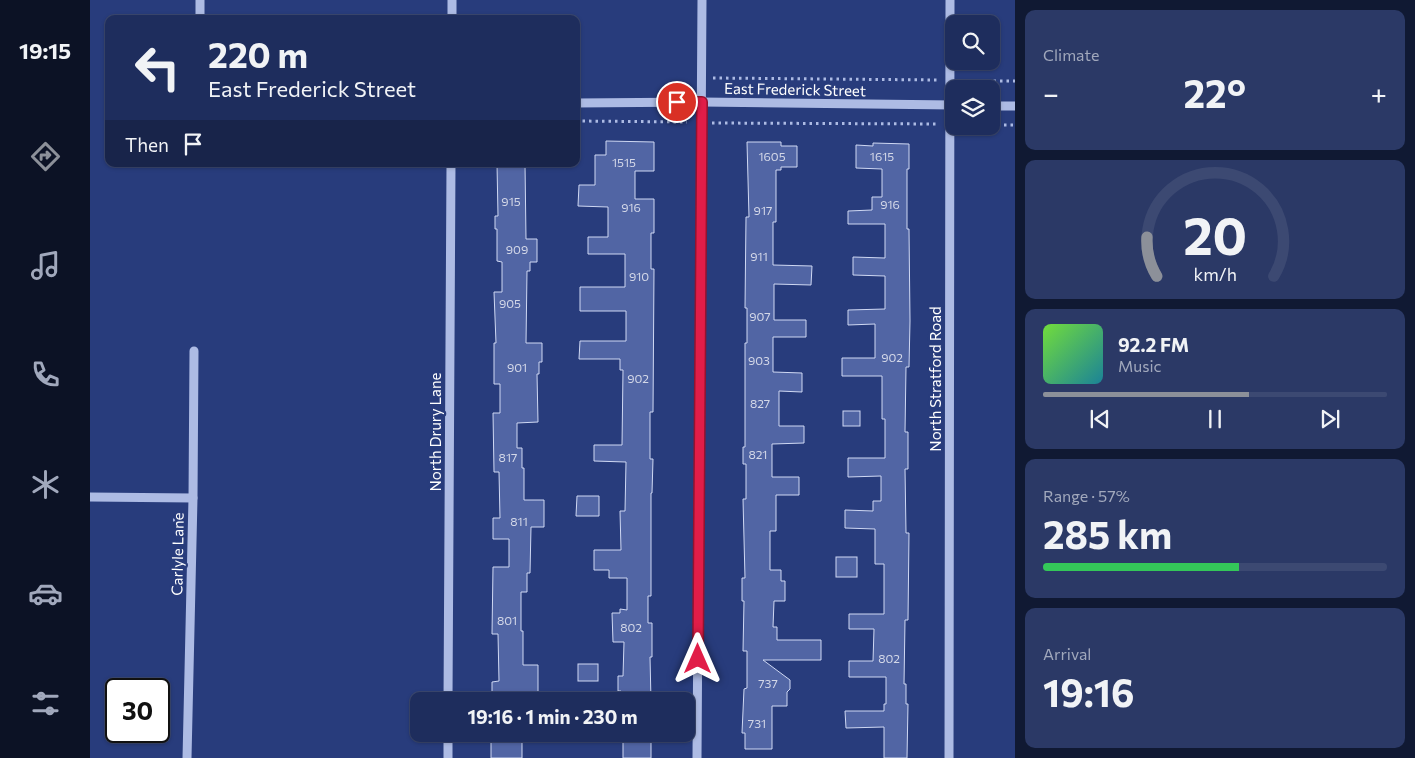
<!DOCTYPE html>
<html lang="en">
<head>
<meta charset="utf-8">
<style>
  :root { --surface:#1e2d5d; --page:#2b3966; --text:#f1f3f6; --muted:#a1a8bc; --line:#3c4972; --accent:#8c9099 }
  body { margin:0; font-family:Commissioner,sans-serif; background:var(--page); color:var(--text); height:100vh; display:flex; flex-direction:column; font-size:19px; white-space:nowrap }
  * { box-sizing:border-box; margin:0 }
  p { font-size:16px; color:var(--muted) }
  .icon { flex:none; width:28px; height:28px; fill:none; stroke:currentColor; stroke-width:2; stroke-linecap:round; stroke-linejoin:round }
  .map { position:relative; flex:1; overflow:hidden }
  .sheet { display:flex; flex-direction:column; gap:10px; padding:10px; background:#101933; width:400px }
  .sheet>* { flex:none }
  .top-card { position:absolute; left:15px; top:15px; width:475px; height:152px; border-radius:10px; box-shadow:0 1px 4px #0004,0 0 0 1px var(--line); background:#1e2d5d; color:var(--text); overflow:hidden }
  .fabs { position:absolute; left:855px; top:15px; display:grid; gap:10px }
  .fabs a { display:grid; place-items:center; width:55px; height:55px; border-radius:10px; background:var(--surface); box-shadow:0 1px 4px #0004,0 0 0 1px var(--line); font-size:25px }
  .speed { position:absolute; left:15px; top:678px; display:flex; gap:10px; font-size:25px; font-weight:700; text-align:center }
  .speed>* { display:grid; place-content:center; width:65px; height:65px; border-radius:50%; background:var(--surface); box-shadow:0 1px 4px #0004,0 0 0 1px var(--line); line-height:1 }
  .speed .limit { border:2px solid #111; border-radius:8px; background:#fff; color:#111 }
  .pin { position:absolute; display:grid; place-items:center; width:42px; height:42px; color:#fff; margin:-21px; border:2px solid #fff; border-radius:50%; box-shadow:0 1px 5px #0007 }
  .me { position:absolute; width:55px; margin:-28px; rotate:0deg; stroke-linejoin:round; filter:drop-shadow(0 0 4px #0008) }
  .turn { display:flex; align-items:center; gap:18px; height:105px; padding:0 20px; font-size:22px }
  .turn .icon { width:65px; height:65px; stroke-width:2.5 }
  .turn b { display:block; font-size:35px; line-height:42px }
  .then { display:flex; align-items:center; height:48px; padding:0 20px; background:#0003; gap:10px; font-size:19px }
  .big { font-size:38px; font-weight:700; line-height:1.1 }
  .sheet .card { flex:1; display:flex; flex-direction:column; justify-content:center; gap:8px; min-width:0; padding:0 18px; border-radius:10px; background:var(--page) }
  .sheet .dial { align-items:center; gap:0 }
  .dial svg { height:130px; overflow:visible; fill:none; stroke:var(--line); stroke-width:7; stroke-linecap:round; text-anchor:middle }
  .dial text { fill:var(--text); stroke:none }
  .song { display:flex; align-items:center; gap:15px }
  .cover { width:60px; height:60px; border-radius:8px; background:linear-gradient(135deg,hsl(100 70% 55%),hsl(190 70% 35%)) }
  .played { height:5px; border-radius:2px; background:linear-gradient(90deg,var(--accent) 60%,var(--line) 60%) }
  .keys { display:flex; justify-content:space-around; direction:ltr }
  .heat { display:flex; justify-content:space-between; align-items:center; font-size:28px; direction:ltr }
  .charge { height:8px; border-radius:4px; background:linear-gradient(90deg,#34c759 57%,var(--line) 0) }
  .trip { position:absolute; left:320px; top:692px; width:285px; height:50px; border-radius:10px; background:var(--surface); box-shadow:0 1px 4px #0004,0 0 0 1px var(--line); font-weight:700; line-height:50px; text-align:center }
  main { display:flex; flex:1; min-height:0 }
  .tab-bar { display:flex; flex-direction:column; width:90px; justify-content:space-around; align-items:center; background:#0c1225; color:var(--muted) }
  .tab-bar .icon { width:35px; height:35px }
  .tab-bar .current { color:var(--accent) }
  .tab-bar b { font-size:22px; color:var(--text) }
  .map>svg:first-child { display:block }
  .building { fill:#5165a4; stroke:#cfd8f3 }
  .lines { fill:none; stroke-linecap:round; stroke-linejoin:round }
  .path { stroke:#adbbe4; stroke-width:3; stroke-dasharray:2.5 4; stroke-linecap:butt }
  .minor { stroke:#adbbe4; stroke-width:9 }
  .route-casing { stroke:#92132f; stroke-width:12 }
  .route { stroke:#e11d48; stroke-width:9 }
  .labels { text-anchor:middle; stroke-width:4.5; stroke-linejoin:round; paint-order:stroke }
  .number-label { font-size:12px; fill:#d4d8e8 }
  .street-label { font-size:15px; fill:#fff; stroke:#283c7c }
</style>
</head>
<body>
<main>
<nav class="tab-bar">
<b>19:15</b>
<svg class="icon current" aria-label="directions" viewBox="0 0 24 24"><path d="M12 3l9 9-9 9-9-9zM9 14v-3h6M13 9l2 2-2 2"/></svg>
<svg class="icon" aria-label="music" viewBox="0 0 24 24"><path d="M9 18V5l10-2v13"/><circle cx="6" cy="18" r="3"/><circle cx="16" cy="16" r="3"/></svg>
<svg class="icon" aria-label="phone" viewBox="0 0 24 24"><path d="M5 4h4l2 5-3 2q2 4 5 5l2-3 5 2v4C11 20 4 13 5 4z"/></svg>
<svg class="icon" aria-label="climate" viewBox="0 0 24 24"><path d="M12 3v18M4 7l16 10M4 17L20 7"/></svg>
<svg class="icon" aria-label="car" viewBox="0 0 24 24"><path d="M5 17H2v-5l4-1 3-4h7l3 4 3 1v5h-3M9 17h6M6 11h13"/><circle cx="7" cy="17" r="2"/><circle cx="17" cy="17" r="2"/></svg>
<svg class="icon" aria-label="filters" viewBox="0 0 24 24"><path d="M4 7h16M4 17h16"/><circle cx="9" cy="7" r="2"/><circle cx="15" cy="17" r="2"/></svg>
</nav>
<div class="map">
<svg width="925" height="758" viewBox="0 0 925 758">
  <rect width="100%" height="100%" fill="#283c7c"/>
  <g class="building">
    <path d="M516 141 564 142V171H545V199H564V233H561V269H564L563 412H560V459H563L562 493H561V596H558V623H562V657H560L561 701H531V691H528V676H533L534 642H523L522 613H530V609L537 610V578H519V570H504V550H531L530 511H535L536 462 504 461V445H532L533 370H530V359H489L490 341H536V311H490V287H535V254H498V237H518V207L488 206 489 185H505V155H516Z"/>
    <path d="M657 142H691V146H707V167H691V170H686V222H683V265L722 266 721 285 684 284V320H716V337H683V372L712 373V392L689 391V426H714V443L682 444V477H709V495H686V531H680V570H691V581H695V601H684L683 627H687V640H731V660H673L700 680V689L697 692V706H682V749H655V733H652L654 689 657 688V651H653L654 601H652V578H655L653 499H656V464H653V447H655V343H657V308H655L656 217H659Z"/>
    <path d="M783 143 819 144V169H817V229H819L820 321 819 367H816L815 432H818V469H815L816 533H819L818 620H815L814 684H816V704H818L817 758H794V727L756 728 755 711H794V704H796V677H759V661H783L784 629H759V614H794V564H785V529L755 528V510L783 511V501H791V476L758 477V458H795V419H792V376H752V358H785V324L758 325V310L795 309V276L763 275V257L795 258V224H758V211L782 210V197H792V169L766 168V145L783 146Z"/>
    <path d="M407 164H435L436 239H447V262H440V271H437L436 343H452V362H449V374H447L448 422 427 423V448H432V468H434V500H454V527H441L440 573H437V592H431V631H433V665H448V692H430V701H402V682L409 681 408 634H402L403 567H419V539H403V518H410L409 472H404L403 413H410V384H404V343H406L404 292H412V262L407 261V229H405V216H408Z"/>
    <rect x="753" y="411" width="17" height="15"/>
    <path d="M487 496H509V516H486Z"/>
    <rect x="746" y="557" width="21" height="20"/>
    <rect x="488" y="664" width="20" height="17"/>
    <path d="M404 734H432V758H401V736H404Z"/>
    <rect x="533" y="734" width="28" height="24"/>
  </g>
  <g class="lines">
    <g class="path">
      <path d="M623 78 849 80"/>
      <path d="M871 81H925"/>
      <path d="M486 121 597 122"/>
      <path d="M622 123 848 124"/>
      <path d="M901 125H925"/>
      <path d="M83 520H91"/>
    </g>
    <g class="minor">
      <path d="M110 19V0"/>
      <path d="M362 19V0"/>
      <path d="M486 103 612 102 864 105"/>
      <path d="M901 106H925"/>
      <path d="M0 497 103 498"/>
      <path d="M358 701 361 164"/>
      <path d="M97 758 103 498 104 351"/>
      <path d="M358 758V734"/>
      <path d="M607 758 612 0"/>
      <path d="M859 758 860 0"/>
    </g>
  </g>
  <g class="lines">
    <defs>
      <path id="route" d="M587 102H612L608 659"/>
    </defs>
    <use href="#route" class="route-casing"/>
    <use href="#route" class="route"/>
  </g>
  <g class="labels">
    <g class="number-label">
      <text x="682" y="161">1605</text>
      <text x="792" y="161">1615</text>
      <text x="534" y="167">1515</text>
      <text x="421" y="206">915</text>
      <text x="800" y="209">916</text>
      <text x="541" y="212">916</text>
      <text x="673" y="215">917</text>
      <text x="427" y="254">909</text>
      <text x="669" y="261">911</text>
      <text x="549" y="281">910</text>
      <text x="420" y="308">905</text>
      <text x="670" y="321">907</text>
      <text x="802" y="362">902</text>
      <text x="669" y="365">903</text>
      <text x="427" y="372">901</text>
      <text x="548" y="383">902</text>
      <text x="670" y="408">827</text>
      <text x="668" y="459">821</text>
      <text x="418" y="462">817</text>
      <text x="429" y="526">811</text>
      <text x="417" y="625">801</text>
      <text x="541" y="632">802</text>
      <text x="799" y="663">802</text>
      <text x="678" y="688">737</text>
      <text x="667" y="728">731</text>
    </g>
    <g class="street-label">
      <text transform="translate(705 90) rotate(1)" y="5">East Frederick Street</text>
      <text transform="translate(846 379) rotate(-90)" y="5">North Stratford Road</text>
      <text transform="translate(346 432) rotate(-90)" y="5">North Drury Lane</text>
      <text transform="translate(88 554) rotate(-89)" y="5">Carlyle Lane</text>
    </g>
  </g>
</svg>
<div class="fabs">
<a><svg class="icon" aria-label="search" viewBox="0 0 24 24"><circle cx="10" cy="10" r="6"/><path d="M15 15l6 6"/></svg></a>
<a><svg class="icon" aria-label="layers" viewBox="0 0 24 24"><path d="M12 4l9 5-9 5-9-5zM3 14l9 5 9-5"/></svg></a>
</div>
<div class="speed"><div class="limit">30</div></div>
<div class="pin" style="left:587px;top:102px;background:#d93025"><svg class="icon" aria-label="arrive" viewBox="0 0 24 24"><path d="M6 21V4h12l-3 4 3 4H6"/></svg></div>
<svg class="me" style="left:608px;top:659px" viewBox="-20 -20 40 40"><path d="M0-17L14 15 0 8-14 15z" fill="#e11d48" stroke="#fff" stroke-width="4"/></svg>
<div class="trip">19:16 · 1 min · 230 m</div>
<div class="top-card">
<div class="turn"><svg class="icon" aria-label="left" viewBox="0 0 24 24"><path d="M17 20v-9H6M10 6l-5 5 5 5"/></svg><div><b>220 m</b>East Frederick Street</div></div>
<div class="then">Then<svg class="icon" aria-label="arrive" viewBox="0 0 24 24"><path d="M6 21V4h12l-3 4 3 4H6"/></svg></div>
</div>
</div>
<section class="sheet">
<div class="card"><p>Climate</p>
<div class="heat"><a>−</a><b class="big">22°</b><a>+</a></div>
</div>
<div class="card dial"><svg viewBox="0 0 100 80">
<path d="M14 69A42 42 0 1 1 86 69"/>
<path d="M14 69A42 42 0 0 1 8 45" stroke="#8c9099"/>
<text x="50" y="56" font-size="32" font-weight="700">20</text>
<text x="50" y="72" font-size="11">km/h</text>
</svg></div>
<div class="card">
<div class="song"><i class="cover"></i><div><b>92.2 FM</b><p>Music</p></div></div>
<div class="played"></div>
<div class="keys"><svg class="icon" aria-label="previous" viewBox="0 0 24 24"><path d="M18 5L8 12l10 7zM5 5v14"/></svg><svg class="icon" aria-label="pause" viewBox="0 0 24 24"><path d="M8 5v14M16 5v14"/></svg><svg class="icon" aria-label="next" viewBox="0 0 24 24"><path d="M6 5l10 7-10 7zM19 5v14"/></svg></div>
</div>
<div class="card"><p>Range · 57%</p><b class="big">285 km</b><div class="charge"></div></div>
<div class="card"><p>Arrival</p><b class="big">19:16</b></div>
</section>
</main>
</body>
</html>
